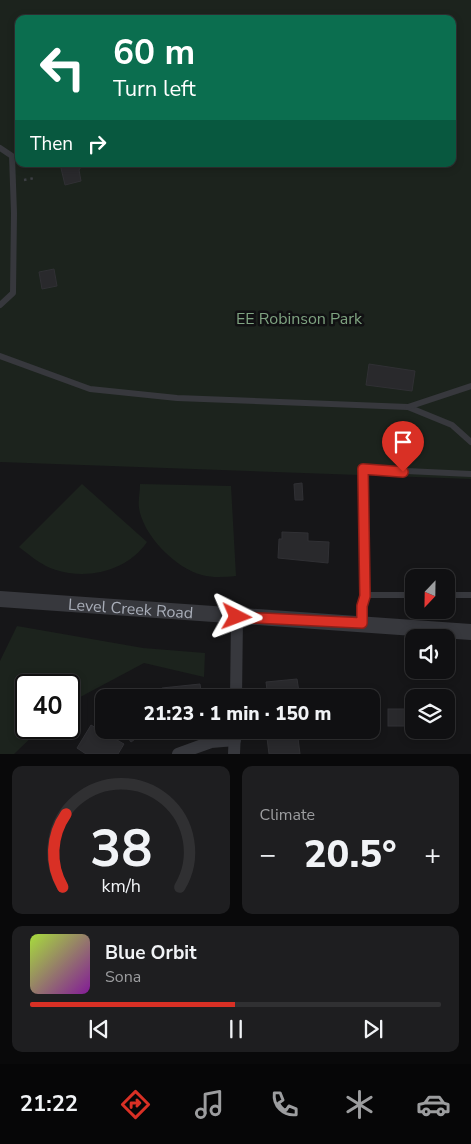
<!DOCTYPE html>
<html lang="en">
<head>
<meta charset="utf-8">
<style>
  :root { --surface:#101012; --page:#1e1e20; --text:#f1f3f6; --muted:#9c9d9f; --line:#303032; --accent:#d93025 }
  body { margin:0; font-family:"Nunito Sans",sans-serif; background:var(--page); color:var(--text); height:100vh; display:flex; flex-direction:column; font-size:19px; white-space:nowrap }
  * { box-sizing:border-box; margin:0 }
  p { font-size:16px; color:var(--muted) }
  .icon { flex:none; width:28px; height:28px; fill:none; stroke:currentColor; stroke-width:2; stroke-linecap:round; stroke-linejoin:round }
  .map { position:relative; height:754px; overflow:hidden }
  .drawer { display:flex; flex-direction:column; gap:12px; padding:12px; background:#09090a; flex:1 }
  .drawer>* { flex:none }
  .top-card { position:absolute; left:15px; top:15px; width:441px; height:152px; border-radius:10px; box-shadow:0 2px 8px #0003,0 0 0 1px var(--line); background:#0b6e4f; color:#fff; overflow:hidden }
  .needle { width:32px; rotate:202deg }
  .buttons { position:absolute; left:405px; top:569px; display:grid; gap:10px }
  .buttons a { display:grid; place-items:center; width:50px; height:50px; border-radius:10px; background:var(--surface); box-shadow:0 2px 8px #0003,0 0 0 1px var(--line); font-size:25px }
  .speed { position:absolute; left:15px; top:674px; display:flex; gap:10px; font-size:25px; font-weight:700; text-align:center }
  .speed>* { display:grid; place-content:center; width:65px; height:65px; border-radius:50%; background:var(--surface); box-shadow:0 2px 8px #0003,0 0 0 1px var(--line); line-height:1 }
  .speed .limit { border:2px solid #111; border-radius:8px; background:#fff; color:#111 }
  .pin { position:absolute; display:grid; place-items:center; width:42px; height:42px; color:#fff; margin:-51px -21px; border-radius:50% 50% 50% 0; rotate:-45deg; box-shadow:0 0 5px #0007 }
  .pin .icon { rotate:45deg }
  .me { position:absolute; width:55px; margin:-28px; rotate:93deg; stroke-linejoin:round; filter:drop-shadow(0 0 4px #0008) }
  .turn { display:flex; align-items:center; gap:18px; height:105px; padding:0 15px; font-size:22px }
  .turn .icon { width:65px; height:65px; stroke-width:2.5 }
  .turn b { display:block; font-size:35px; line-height:42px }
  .then { display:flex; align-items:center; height:48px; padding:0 15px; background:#0003; gap:10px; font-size:19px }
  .big { font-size:38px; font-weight:800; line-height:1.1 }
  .drawer .card { flex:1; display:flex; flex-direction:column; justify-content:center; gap:8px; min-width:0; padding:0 18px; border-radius:10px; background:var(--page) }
  .drawer .dial { align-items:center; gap:0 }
  .dial svg { height:130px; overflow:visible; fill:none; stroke:var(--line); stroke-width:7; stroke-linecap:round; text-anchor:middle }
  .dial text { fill:var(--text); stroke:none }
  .song { display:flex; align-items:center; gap:15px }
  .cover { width:60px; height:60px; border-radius:8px; background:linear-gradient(135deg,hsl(80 70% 55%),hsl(290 70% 35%)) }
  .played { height:5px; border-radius:2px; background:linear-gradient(90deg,var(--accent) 50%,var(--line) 50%) }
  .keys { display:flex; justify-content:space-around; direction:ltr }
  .heat { display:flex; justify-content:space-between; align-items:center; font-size:28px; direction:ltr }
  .drawer .tiles { flex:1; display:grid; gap:12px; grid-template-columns:1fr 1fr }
  .card:last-child { grid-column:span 2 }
  .trip { position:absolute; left:95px; top:689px; width:285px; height:50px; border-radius:10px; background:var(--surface); box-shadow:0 2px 8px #0003,0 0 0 1px var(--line); font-weight:800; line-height:50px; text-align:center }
  .tab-bar { display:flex; height:80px; justify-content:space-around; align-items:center; background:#060607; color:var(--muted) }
  .tab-bar .icon { width:35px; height:35px }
  .tab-bar .current { color:var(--accent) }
  .tab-bar b { font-size:22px; color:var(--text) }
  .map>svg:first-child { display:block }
  .green { fill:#1c231d; fill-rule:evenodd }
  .building { fill:#29292c; stroke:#303034 }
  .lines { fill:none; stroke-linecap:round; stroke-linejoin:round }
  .path { stroke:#3d3f44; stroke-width:2.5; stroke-dasharray:2.5 4; stroke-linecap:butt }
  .service { stroke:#37383d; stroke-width:6 }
  .minor { stroke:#37383d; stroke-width:12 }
  .tertiary { stroke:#37383d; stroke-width:16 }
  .route-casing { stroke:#8d1f18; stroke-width:12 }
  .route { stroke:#d93025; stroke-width:9 }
  .labels { text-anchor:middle; stroke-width:5; stroke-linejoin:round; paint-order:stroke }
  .park-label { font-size:16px; fill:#7fa381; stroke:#111113 }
  .street-label { font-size:16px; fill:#a8adb8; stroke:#111113 }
</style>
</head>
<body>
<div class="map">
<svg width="471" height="754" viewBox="0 0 471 754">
  <rect width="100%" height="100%" fill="#161618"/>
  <g class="green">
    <path d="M0 0H471V479L0 462ZM19 19H452V164H19Z"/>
    <path d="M82 484 147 542C127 571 88 580 56 570 42 566 31 556 19 547Z"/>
    <path d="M140 484 231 486 236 576C225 577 213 578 202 575 175 568 143 535 139 508 138 500 140 492 140 484Z"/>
    <path d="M17 626 143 648 205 653 204 677 144 663 69 703V685H26V728H41L14 754H0V661Z"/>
  </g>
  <g class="building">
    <path d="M60 164H83L79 170 81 181 65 185Z"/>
    <path d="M54 269 57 286 42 289 39 272Z"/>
    <path d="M369 364 415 371 412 391 366 385Z"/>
    <path d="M302 483 303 500H295L294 484Z"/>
    <path d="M282 532 308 533V541L329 542 328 563 278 558 279 539H282Z"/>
    <path d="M297 679 300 698H268L266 682Z"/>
    <path d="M200 684 202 698H163L162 688Z"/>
    <rect x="388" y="709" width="26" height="17"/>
    <path d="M91 725 124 744 118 754H86L77 748Z"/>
    <path d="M122 730H148L131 742Z"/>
    <path d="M266 730H297L300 754H269Z"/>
  </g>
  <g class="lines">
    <path class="path" d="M24 180 35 178"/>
    <g class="service">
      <path d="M0 148 12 156 14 213 13 293 0 305"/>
      <path d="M0 356 90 389 177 398 408 407 452 425 471 442"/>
      <path d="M408 407 471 386"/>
      <path d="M365 595H414"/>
      <path d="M446 595H471"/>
      <path d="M362 623V606L365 595 363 469 471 474"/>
    </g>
    <g class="minor">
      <path d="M236 698 237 617"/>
      <path d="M178 754 211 742 235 740"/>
      <path d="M234 754 235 730"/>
    </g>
    <path class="tertiary" id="s1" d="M0 599 471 632"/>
  </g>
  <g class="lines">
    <defs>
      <path id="route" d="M237 617 362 623V606L365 596 363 469 403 472"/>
    </defs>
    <use href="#route" class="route-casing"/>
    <use href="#route" class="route"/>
  </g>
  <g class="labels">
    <g class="park-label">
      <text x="299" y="324">EE Robinson Park</text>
    </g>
    <g class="street-label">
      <text dy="6" stroke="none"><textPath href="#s1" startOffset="131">Level Creek Road</textPath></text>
    </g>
  </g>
</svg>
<div class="buttons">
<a><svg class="needle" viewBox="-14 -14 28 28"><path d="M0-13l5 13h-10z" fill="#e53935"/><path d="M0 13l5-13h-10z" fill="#9c9d9f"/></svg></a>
<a><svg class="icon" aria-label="sound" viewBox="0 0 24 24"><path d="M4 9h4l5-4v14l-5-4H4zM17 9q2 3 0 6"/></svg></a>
<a><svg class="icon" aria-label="layers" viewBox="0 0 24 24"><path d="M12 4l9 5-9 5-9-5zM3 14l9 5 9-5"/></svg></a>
</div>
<div class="speed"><div class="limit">40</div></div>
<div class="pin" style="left:403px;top:472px;background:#d93025"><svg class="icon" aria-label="arrive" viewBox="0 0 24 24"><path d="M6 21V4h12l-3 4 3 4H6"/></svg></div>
<svg class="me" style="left:237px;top:617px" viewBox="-20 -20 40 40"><path d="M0-17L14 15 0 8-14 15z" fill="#d93025" stroke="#fff" stroke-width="4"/></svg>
<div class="trip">21:23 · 1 min · 150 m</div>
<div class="top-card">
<div class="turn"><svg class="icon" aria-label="left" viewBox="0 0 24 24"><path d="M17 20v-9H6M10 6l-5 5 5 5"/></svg><div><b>60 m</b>Turn left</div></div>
<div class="then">Then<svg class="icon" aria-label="right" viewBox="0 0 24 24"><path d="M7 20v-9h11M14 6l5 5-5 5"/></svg></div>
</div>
</div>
<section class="drawer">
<div class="tiles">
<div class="card dial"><svg viewBox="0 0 100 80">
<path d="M14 69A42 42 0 1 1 86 69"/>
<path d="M14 69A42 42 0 0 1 16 24" stroke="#d93025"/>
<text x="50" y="56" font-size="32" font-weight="700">38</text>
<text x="50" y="72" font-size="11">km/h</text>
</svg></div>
<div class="card"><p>Climate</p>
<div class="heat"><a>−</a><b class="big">20.5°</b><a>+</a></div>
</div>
<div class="card">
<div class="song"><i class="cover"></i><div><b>Blue Orbit</b><p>Sona</p></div></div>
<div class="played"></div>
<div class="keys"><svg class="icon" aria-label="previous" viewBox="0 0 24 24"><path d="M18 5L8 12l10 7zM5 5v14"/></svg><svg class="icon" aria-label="pause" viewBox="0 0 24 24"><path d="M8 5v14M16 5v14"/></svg><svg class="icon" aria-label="next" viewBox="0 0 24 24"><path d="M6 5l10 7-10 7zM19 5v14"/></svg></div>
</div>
</div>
</section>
<nav class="tab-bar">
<b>21:22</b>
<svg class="icon current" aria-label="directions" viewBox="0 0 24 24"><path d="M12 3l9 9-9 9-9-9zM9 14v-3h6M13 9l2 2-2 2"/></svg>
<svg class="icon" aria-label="music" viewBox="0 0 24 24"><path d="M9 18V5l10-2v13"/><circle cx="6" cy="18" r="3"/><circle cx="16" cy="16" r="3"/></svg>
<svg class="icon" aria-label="phone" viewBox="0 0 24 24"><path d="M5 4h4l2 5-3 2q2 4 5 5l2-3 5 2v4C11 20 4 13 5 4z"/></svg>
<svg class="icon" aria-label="climate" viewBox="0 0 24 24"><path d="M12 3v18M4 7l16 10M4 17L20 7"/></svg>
<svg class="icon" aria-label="car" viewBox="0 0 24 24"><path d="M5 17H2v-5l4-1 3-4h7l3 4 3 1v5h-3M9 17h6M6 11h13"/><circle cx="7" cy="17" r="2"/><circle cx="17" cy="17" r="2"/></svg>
</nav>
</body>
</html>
